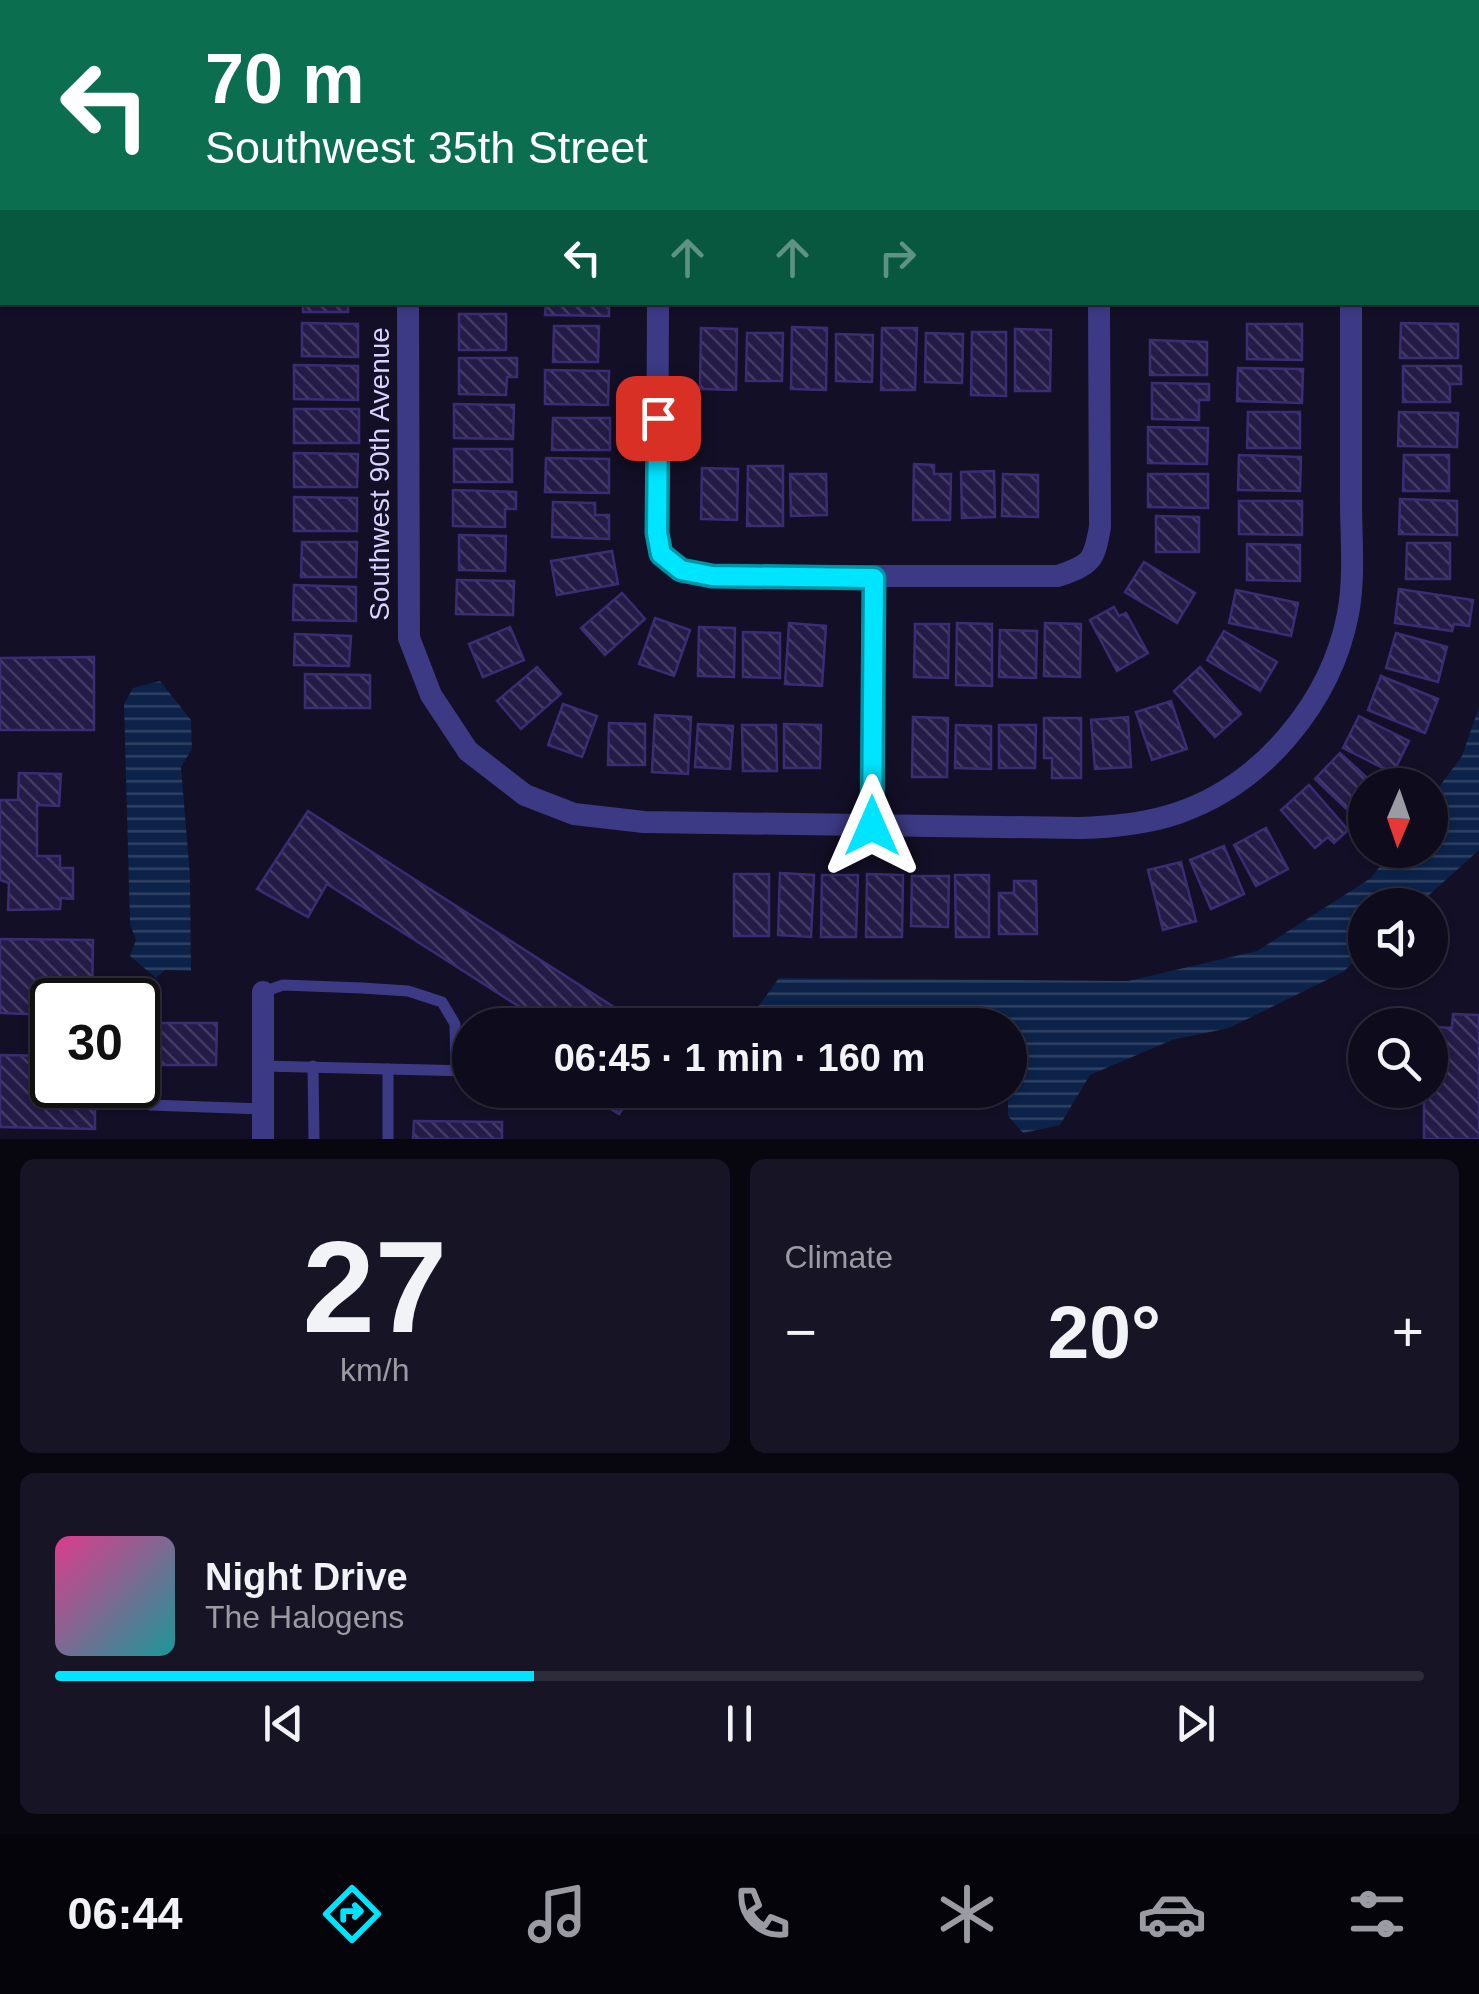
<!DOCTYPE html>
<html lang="en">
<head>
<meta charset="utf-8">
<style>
  :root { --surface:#0e0b1c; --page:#171425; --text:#f1f3f6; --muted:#9b9ba3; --line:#2e2b3b; --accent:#00e5ff }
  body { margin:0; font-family:Arial,sans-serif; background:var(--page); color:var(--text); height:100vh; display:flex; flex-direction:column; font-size:38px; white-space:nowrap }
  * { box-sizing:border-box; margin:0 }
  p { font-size:32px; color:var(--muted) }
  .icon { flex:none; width:55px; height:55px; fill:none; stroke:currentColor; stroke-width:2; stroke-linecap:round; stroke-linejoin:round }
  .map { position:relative; height:1139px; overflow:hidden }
  .drawer { display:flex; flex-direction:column; gap:20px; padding:20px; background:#08060f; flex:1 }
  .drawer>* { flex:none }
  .top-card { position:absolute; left:0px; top:0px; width:1480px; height:305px; box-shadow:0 2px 8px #0004,0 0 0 2px var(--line); background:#0b6e4f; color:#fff; overflow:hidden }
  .needle { width:65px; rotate:182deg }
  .buttons { position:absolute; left:1348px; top:768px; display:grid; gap:20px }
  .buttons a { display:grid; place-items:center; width:100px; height:100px; border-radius:50%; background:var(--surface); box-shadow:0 2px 8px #0004,0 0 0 2px var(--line); font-size:50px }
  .speed { position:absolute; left:30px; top:978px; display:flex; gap:20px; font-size:50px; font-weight:700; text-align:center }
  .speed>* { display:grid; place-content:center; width:130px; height:130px; border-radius:50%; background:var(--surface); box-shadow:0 2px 8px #0004,0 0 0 2px var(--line); line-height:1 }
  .speed .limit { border:5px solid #111; border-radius:15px; background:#fff; color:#111 }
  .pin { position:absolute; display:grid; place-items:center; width:85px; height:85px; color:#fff; margin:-42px; border-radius:20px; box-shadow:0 5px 15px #0006 }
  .me { position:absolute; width:110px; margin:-55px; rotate:0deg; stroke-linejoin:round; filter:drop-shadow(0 0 8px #0008) }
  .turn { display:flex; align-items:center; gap:35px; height:210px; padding:0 40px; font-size:45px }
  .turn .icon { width:130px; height:130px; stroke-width:2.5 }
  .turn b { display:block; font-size:70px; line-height:85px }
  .lanes { display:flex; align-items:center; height:95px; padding:0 40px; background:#0003; justify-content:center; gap:50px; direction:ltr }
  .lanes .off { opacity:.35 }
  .big { font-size:75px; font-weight:700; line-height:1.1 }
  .drawer .tile { flex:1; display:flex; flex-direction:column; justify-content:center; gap:15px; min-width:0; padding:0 35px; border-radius:15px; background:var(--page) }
  .drawer .dial { align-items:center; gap:0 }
  .dial b { font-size:130px; line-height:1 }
  .song { display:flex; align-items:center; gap:30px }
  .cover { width:120px; height:120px; border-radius:15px; background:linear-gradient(135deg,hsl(330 70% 55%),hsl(180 70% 35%)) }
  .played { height:10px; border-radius:5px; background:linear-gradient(90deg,var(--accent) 35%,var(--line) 35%) }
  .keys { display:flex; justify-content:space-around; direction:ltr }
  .heat { display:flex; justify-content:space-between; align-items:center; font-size:55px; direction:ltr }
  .drawer .tiles { flex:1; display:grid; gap:20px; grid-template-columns:1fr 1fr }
  .tile:last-child { grid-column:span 2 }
  .trip { position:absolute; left:452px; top:1008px; width:575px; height:100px; border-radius:50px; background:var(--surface); box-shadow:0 2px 8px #0004,0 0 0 2px var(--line); font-weight:700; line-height:100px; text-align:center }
  .dock { display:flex; height:160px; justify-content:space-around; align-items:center; background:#06040b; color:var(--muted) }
  .dock .icon { width:70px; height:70px }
  .dock .selected { color:var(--accent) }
  .dock b { font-size:45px; color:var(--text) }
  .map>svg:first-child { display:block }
  .water { fill:url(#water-rules) }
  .building { fill:url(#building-back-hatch); stroke:#3b2d73; stroke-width:2.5 }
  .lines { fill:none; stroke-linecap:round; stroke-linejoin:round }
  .lane { stroke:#3d3a85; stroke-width:11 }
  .street { stroke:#3d3a85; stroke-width:22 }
  .route-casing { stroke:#0095a6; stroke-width:25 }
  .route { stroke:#00e5ff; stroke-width:18 }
  .labels { text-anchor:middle; stroke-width:10; stroke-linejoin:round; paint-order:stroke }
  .street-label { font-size:28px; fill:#d9d4ff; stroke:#130f26 }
</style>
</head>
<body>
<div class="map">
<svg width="1479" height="1139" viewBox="0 0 1479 1139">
  <defs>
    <pattern id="water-rules" width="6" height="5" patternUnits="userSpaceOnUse" patternTransform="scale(2.5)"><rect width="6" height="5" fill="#0c2248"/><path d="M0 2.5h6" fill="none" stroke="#2f4163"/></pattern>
    <pattern id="building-back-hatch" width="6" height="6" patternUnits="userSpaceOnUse" patternTransform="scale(2.5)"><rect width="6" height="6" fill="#241b47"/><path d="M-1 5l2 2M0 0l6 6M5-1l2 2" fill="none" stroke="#433b63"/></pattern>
  </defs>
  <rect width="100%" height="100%" fill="#130f26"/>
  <g class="water">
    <path d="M160 681 191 720 192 749 181 767 190 876 191 971 165 970 156 978 130 956 136 940 130 924 124 704 133 688Z"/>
    <path d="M1479 707V850L1418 905H1365V952L1343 972 1229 1028 1172 1040 1090 1075 1060 1125 1023 1133 1008 1116V1090H1010V1025H760L755 1011 779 978 1128 981 1257 951 1371 878 1392 850H1430V799L1462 756Z"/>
  </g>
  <g class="building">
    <rect x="303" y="302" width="45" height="10"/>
    <path d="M546 302H609V316L545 315Z"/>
    <rect x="459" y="314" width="47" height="36"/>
    <path d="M302 323 358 324V357L302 356Z"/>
    <path d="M1401 323 1458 324V358H1400Z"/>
    <path d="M1247 324H1302V360L1247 359Z"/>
    <path d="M554 326H599L598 362H553Z"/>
    <path d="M792 327 827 328 826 390 791 389Z"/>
    <path d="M701 328 737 329 736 390 700 389Z"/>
    <path d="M882 328H917L915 390H881Z"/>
    <path d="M1015 329 1051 330 1050 391H1015Z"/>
    <path d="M972 332H1006V396L971 395Z"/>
    <path d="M747 333H783L782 381H746Z"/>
    <path d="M926 333 963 334 962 383 925 382Z"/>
    <path d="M836 334 873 335 872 382 836 381Z"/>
    <path d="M1150 340 1207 342V375H1150Z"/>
    <path d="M459 358H517V377H507L506 395 459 394Z"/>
    <path d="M294 365 358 366V400L294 399Z"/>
    <path d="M1403 366H1461V384H1450V402H1403Z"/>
    <path d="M1238 368 1303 369 1302 403 1237 401Z"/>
    <path d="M545 370 609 371 608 405 545 404Z"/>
    <path d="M1152 383 1209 384V400H1199V420L1152 419Z"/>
    <path d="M454 404 514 405 513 439 454 438Z"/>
    <rect x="294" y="409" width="65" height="34"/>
    <path d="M1248 412H1300V448H1247Z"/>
    <path d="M1399 412 1458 413 1457 447 1398 446Z"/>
    <path d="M553 418H610V450H552Z"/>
    <path d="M1148 427 1208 428 1207 464 1148 463Z"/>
    <rect x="454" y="449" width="58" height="33"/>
    <path d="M294 453 358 454 357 487H294Z"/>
    <path d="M1239 455 1301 457 1300 491 1238 490Z"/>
    <path d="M1404 455H1449V491H1403Z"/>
    <path d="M546 458 609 459V493L545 492Z"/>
    <path d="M914 464 934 465V474H951L950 520H913Z"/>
    <path d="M748 466H783V526H747Z"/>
    <path d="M702 468 738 469 737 520 701 519Z"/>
    <path d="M994 471 995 517 962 518 961 472Z"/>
    <path d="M790 474H826L827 515 791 516Z"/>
    <path d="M1003 474 1038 475V517L1002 516Z"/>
    <path d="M1148 474H1208V508L1148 507Z"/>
    <path d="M453 490 516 492V509H505V527L453 526Z"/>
    <path d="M294 497 357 498V531H294Z"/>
    <path d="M1400 499 1457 501V535L1399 534Z"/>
    <path d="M1239 501H1302V535L1239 534Z"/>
    <path d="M553 502 595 503V515H609V539L552 537Z"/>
    <path d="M1156 516 1199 517V552H1156Z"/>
    <path d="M459 535 506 536 505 571 459 570Z"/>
    <path d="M302 542H357L356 577H301Z"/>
    <path d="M1407 543H1450V579H1406Z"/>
    <path d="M1247 544 1300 545V581L1247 580Z"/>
    <path d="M612 551 618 584 557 595 551 561Z"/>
    <path d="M1144 562 1195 593 1177 623 1125 592Z"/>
    <path d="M457 580 514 581 513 615 456 614Z"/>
    <path d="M294 585 356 587V621L293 620Z"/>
    <path d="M1399 589 1473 600 1469 626 1454 624 1452 631 1395 623Z"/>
    <path d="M1236 590 1298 603 1291 636 1229 623Z"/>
    <path d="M622 593 645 619 605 655 581 628Z"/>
    <path d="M1114 607 1119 616 1126 613 1148 653 1117 671 1090 620Z"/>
    <path d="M655 618 690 630 674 676 639 664Z"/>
    <path d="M789 623 826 626 822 686 785 684Z"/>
    <path d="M957 623 992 624V686L956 685Z"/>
    <path d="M1045 623 1081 624 1080 677 1044 676Z"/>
    <path d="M915 624H949L948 678 914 677Z"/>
    <path d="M510 627 524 660 483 677 469 644Z"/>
    <path d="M699 627 735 628 734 677 698 676Z"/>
    <path d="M1000 630 1037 631 1036 678 999 677Z"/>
    <path d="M1224 631 1277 662 1260 691 1207 660Z"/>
    <path d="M743 632 780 633V678L743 677Z"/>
    <path d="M1396 633 1447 647 1438 682 1386 668Z"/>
    <path d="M295 634 351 636 349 666 294 665Z"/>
    <path d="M94 657V730H0V658Z"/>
    <path d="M537 667 561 694 521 729 497 701Z"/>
    <path d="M1200 667 1241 714 1215 737 1174 691Z"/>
    <path d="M305 674 370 675V708H305Z"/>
    <path d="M1381 676 1438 699 1425 733 1368 710Z"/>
    <path d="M1171 701 1187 749 1152 760 1136 712Z"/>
    <path d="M563 704 597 716 582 757 548 745Z"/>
    <path d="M655 715 691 717 688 774 652 772Z"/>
    <path d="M1359 716 1409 741 1393 773 1343 748Z"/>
    <path d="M913 717 948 718 947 777H912Z"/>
    <path d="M1128 717 1131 767 1095 769 1091 720Z"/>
    <path d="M1044 718H1081V778H1052V758H1044Z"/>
    <path d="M609 723 645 724V765H608Z"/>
    <path d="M698 724 733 726 730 769 695 767Z"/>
    <path d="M784 724 821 725 820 768H784Z"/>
    <path d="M742 725H776L777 771H743Z"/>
    <path d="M956 725 991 726V769L955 768Z"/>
    <path d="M999 725H1036L1035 768H999Z"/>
    <path d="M1340 753 1375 785H1365V810L1357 819 1315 779Z"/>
    <path d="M19 773 61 774 59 806 37 805V856H60V868H73V899L61 898 60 909 8 910 9 883 0 880V800H18Z"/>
    <path d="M1309 785 1348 830 1334 843 1328 837 1315 848 1281 810Z"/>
    <path d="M308 811 642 1025H548L327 884 308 917 257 889Z"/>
    <path d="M1266 828 1288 869 1256 886 1234 845Z"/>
    <path d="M1224 846 1244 894 1211 909 1190 860Z"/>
    <path d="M1181 862 1196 921 1163 930 1148 870Z"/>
    <path d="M780 873 814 875 811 937 778 935Z"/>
    <rect x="734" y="874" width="35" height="62"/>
    <path d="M867 874 903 875 902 937H866Z"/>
    <path d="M822 875H858L856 937H821Z"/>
    <path d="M955 875H989V937H956Z"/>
    <path d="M912 876H949L948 927 911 926Z"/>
    <path d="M1014 881H1036L1037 934H999V893H1014Z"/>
    <path d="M0 939 93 940 92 1000H52V1015L0 1013Z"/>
    <path d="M1453 1014 1479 1015V1139H1424V1090H1430V1055H1436L1437 1027 1452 1028Z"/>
    <path d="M142 1023H217L216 1065H142Z"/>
    <path d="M0 1055 52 1056V1085H95V1129L0 1127Z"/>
    <path d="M580 1090H635L619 1114Z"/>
    <path d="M414 1121 502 1122V1139H413Z"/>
  </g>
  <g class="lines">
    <g class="lane">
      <path d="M0 65 2 67"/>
      <path d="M263 992 283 985 362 988 408 991 442 1002 455 1024 456 1070"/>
      <path d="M263 1066 470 1071"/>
      <path d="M313 1066 314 1139"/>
      <path d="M150 1105 263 1109"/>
      <path d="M388 1139V1069"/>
    </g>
    <g class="street">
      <path d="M329 0 332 2"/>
      <path d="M271 2 273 0"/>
      <path d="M0 159 2 158"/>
      <path d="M0 196H2"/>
      <path d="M408 302 409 638 431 695 468 751 525 795 574 814 644 822 1081 828C1113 827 1146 824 1178 813 1263 784 1331 702 1348 614 1355 577 1351 538 1351 500 1351 434 1351 368 1351 302"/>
      <path d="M658 302 657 533 661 553 681 570 711 576H1058C1092 564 1094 561 1100 527L1099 302"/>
      <path d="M873 826 874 577"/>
      <path d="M263 1139V992"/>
    </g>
  </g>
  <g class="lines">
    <defs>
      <path id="route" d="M658 418 657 533 661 554 681 570 712 576 874 578 872 826"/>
    </defs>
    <use href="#route" class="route-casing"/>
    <use href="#route" class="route"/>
  </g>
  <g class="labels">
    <g class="street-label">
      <text transform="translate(379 474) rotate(-90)" y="10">Southwest 90th Avenue</text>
    </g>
  </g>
</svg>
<div class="buttons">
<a><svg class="needle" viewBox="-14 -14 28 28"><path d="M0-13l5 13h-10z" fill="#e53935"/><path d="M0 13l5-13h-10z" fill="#9b9ba3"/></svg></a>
<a><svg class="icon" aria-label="sound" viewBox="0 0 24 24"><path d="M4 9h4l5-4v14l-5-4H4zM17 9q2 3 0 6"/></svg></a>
<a><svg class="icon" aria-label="search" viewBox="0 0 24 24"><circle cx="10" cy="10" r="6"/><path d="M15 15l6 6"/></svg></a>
</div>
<div class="speed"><div class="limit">30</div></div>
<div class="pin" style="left:658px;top:418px;background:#d93025"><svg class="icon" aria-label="arrive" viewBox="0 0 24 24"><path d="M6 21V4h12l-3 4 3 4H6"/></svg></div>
<svg class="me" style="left:872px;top:826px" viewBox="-20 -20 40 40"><path d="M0-17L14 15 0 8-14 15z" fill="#00e5ff" stroke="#fff" stroke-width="4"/></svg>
<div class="trip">06:45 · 1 min · 160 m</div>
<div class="top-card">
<div class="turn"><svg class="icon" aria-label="left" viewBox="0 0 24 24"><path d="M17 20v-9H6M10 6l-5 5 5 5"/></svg><div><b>70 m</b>Southwest 35th Street</div></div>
<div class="lanes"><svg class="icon" aria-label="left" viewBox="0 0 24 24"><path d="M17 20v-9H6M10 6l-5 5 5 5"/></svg><svg class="icon off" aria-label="ahead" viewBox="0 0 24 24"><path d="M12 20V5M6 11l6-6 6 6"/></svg><svg class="icon off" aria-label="ahead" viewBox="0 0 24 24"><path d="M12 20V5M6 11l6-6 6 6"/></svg><svg class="icon off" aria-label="right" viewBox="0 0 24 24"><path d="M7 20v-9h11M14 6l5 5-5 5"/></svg></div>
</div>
</div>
<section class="drawer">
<div class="tiles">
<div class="tile dial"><b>27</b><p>km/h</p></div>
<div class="tile"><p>Climate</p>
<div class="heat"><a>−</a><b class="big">20°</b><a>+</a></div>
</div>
<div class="tile">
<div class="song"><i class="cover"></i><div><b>Night Drive</b><p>The Halogens</p></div></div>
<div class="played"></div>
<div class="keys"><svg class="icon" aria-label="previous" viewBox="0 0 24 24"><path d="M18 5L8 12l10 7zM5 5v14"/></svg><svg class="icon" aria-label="pause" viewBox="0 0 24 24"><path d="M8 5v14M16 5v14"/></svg><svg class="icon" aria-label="next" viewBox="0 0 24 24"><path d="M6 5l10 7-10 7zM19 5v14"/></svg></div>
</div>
</div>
</section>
<nav class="dock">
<b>06:44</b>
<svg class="icon selected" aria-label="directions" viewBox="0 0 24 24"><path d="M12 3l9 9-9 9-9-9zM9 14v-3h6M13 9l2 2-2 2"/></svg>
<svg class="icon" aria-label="music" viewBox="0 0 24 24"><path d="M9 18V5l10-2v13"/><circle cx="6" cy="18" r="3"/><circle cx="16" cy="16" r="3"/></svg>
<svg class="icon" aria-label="phone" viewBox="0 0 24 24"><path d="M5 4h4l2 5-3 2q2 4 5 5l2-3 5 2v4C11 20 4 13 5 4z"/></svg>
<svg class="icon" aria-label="climate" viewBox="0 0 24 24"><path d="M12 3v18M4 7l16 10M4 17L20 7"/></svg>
<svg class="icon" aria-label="car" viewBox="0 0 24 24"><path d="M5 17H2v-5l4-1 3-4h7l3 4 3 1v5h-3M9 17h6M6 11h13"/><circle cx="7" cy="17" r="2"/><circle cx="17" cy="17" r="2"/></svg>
<svg class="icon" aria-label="filters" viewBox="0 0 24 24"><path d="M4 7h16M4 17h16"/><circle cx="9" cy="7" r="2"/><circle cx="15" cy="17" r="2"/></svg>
</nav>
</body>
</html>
